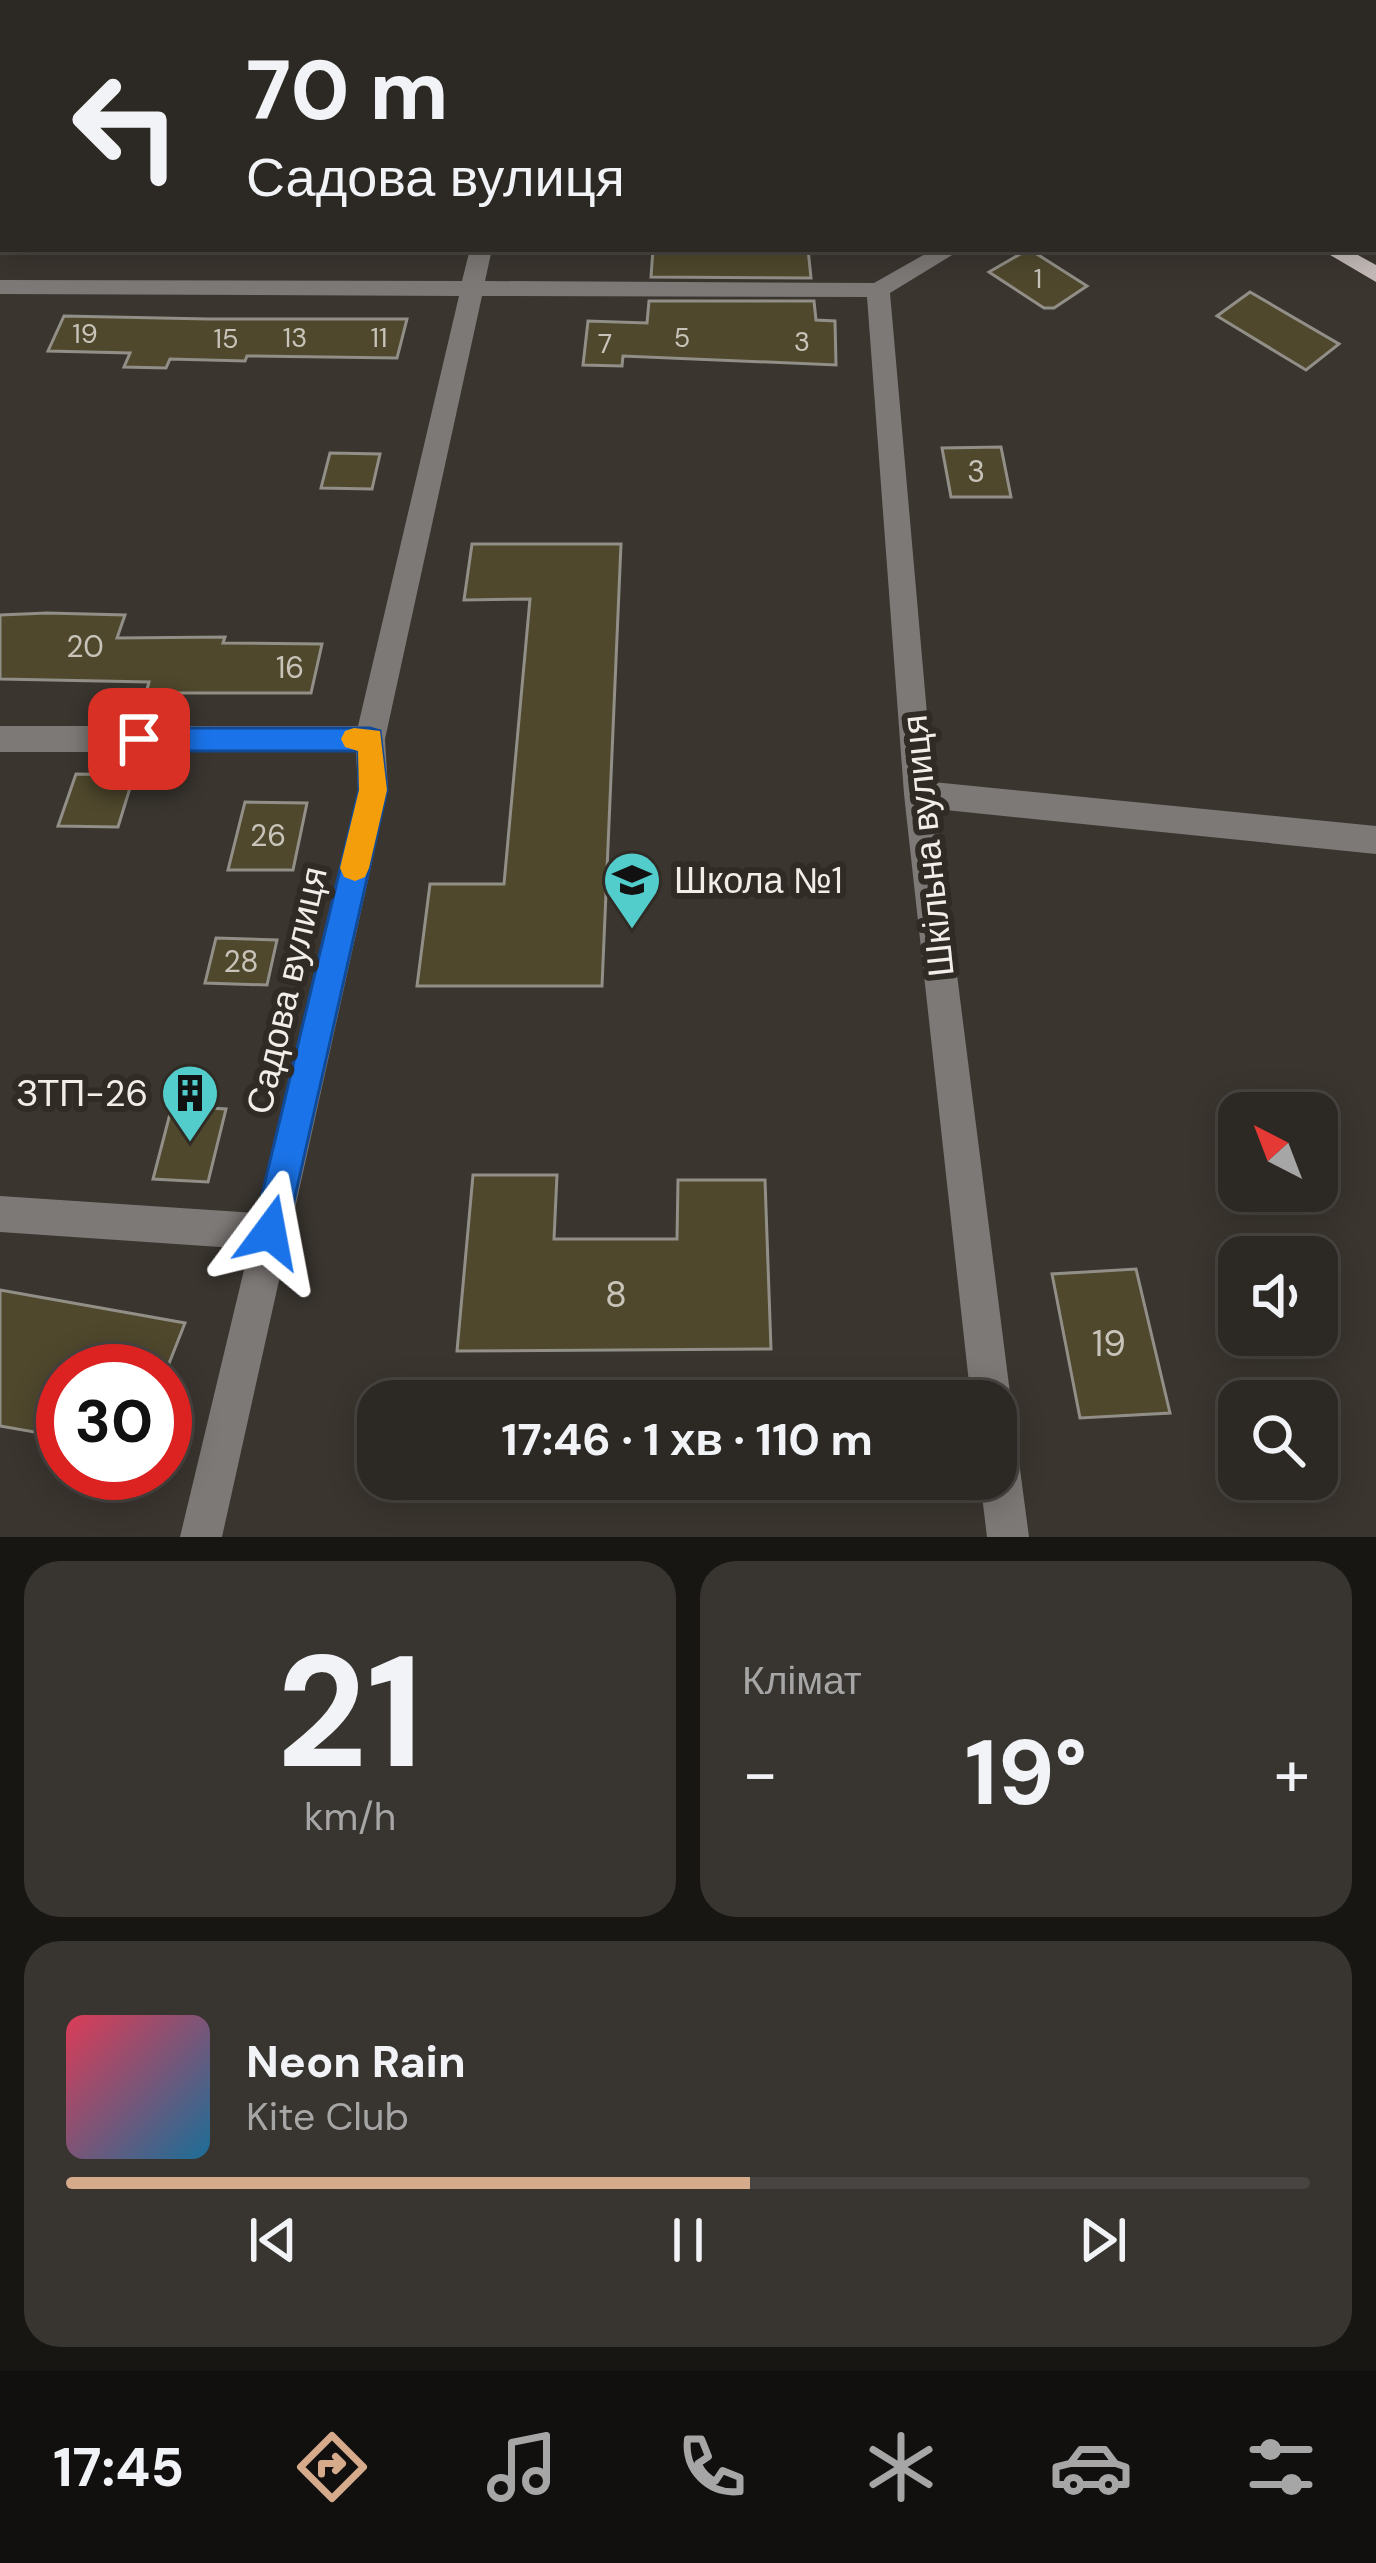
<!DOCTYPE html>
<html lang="uk">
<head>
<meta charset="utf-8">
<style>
  :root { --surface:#2c2823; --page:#383430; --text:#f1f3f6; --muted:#a6a6a6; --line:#484441; --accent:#d6ab8b }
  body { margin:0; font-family:"DM Sans",sans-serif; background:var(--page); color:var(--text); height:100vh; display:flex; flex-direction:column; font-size:45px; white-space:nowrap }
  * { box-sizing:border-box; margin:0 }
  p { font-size:39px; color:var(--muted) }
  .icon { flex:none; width:66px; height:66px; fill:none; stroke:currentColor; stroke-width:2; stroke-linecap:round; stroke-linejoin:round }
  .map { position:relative; height:1537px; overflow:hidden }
  .drawer { display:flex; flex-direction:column; gap:24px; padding:24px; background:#181613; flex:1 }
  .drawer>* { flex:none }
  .top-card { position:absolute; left:0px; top:0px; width:1377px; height:252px; box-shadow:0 6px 30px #0003,0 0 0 3px var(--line); background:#2c2823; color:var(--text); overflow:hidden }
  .needle { width:78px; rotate:318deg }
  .controls { position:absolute; left:1218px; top:1092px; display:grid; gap:24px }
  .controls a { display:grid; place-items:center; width:120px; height:120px; border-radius:24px; background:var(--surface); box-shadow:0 6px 30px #0003,0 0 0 3px var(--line); font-size:60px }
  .speed { position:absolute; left:36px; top:1344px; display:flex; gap:24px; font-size:60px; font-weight:700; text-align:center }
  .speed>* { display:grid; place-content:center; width:156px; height:156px; border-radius:50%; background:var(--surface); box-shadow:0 6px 30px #0003,0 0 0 3px var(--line); line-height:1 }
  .speed .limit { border:18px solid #d22; background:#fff; color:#111 }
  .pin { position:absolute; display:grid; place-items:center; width:102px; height:102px; color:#fff; margin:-51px; border-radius:24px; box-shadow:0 6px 18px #0006 }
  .me { position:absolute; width:132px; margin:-66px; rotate:13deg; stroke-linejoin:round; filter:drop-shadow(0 0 9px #0008) }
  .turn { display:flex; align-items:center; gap:42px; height:252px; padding:0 48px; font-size:54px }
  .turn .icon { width:156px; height:156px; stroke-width:2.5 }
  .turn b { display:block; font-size:84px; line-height:102px }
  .big { font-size:90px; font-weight:700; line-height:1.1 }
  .drawer .tile { flex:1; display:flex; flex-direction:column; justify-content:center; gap:18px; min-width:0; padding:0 42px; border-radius:36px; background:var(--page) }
  .drawer .dial { align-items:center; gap:0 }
  .dial b { font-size:156px; line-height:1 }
  .song { display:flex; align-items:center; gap:36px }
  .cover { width:144px; height:144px; border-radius:18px; background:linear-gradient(135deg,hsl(350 70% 55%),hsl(200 70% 35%)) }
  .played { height:12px; border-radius:6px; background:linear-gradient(90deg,var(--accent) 55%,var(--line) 55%) }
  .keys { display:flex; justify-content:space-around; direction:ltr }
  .heat { display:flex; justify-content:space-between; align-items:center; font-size:66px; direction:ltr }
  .drawer .tiles { flex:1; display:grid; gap:24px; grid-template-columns:1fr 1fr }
  .tile:last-child { grid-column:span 2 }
  .trip { position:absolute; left:357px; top:1380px; width:660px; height:120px; border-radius:36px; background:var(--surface); box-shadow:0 6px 30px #0003,0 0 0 3px var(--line); font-weight:700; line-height:120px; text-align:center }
  .tabs { display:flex; height:192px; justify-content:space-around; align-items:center; background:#12100e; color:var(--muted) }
  .tabs .icon { width:84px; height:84px }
  .tabs .selected { color:var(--accent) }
  .tabs b { font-size:54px; color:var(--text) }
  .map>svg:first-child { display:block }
  .building { fill:#4f482d; stroke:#918f87; stroke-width:3 }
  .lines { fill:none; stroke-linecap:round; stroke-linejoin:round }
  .minor { fill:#7d7977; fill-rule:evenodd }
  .major { fill:#c4bbb8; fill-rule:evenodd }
  .rail { stroke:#cdc9c5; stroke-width:6; stroke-dasharray:16 9; stroke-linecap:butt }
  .route { fill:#1a73e8; stroke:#114b97; stroke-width:3 }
  .slow { fill:#f59e0b }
  .labels { text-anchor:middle; stroke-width:12; stroke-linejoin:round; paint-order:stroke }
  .far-number-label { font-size:27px; fill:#c8c4ba }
  .number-label { font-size:30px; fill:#c8c4ba }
  .street-label { font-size:36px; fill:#f1ede9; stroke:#302b25 }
  .poi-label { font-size:36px; fill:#f1ede9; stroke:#302b25; text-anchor:start }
  .near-number-label { font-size:36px; fill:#c8c4ba }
</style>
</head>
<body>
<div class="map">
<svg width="1376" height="1537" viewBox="0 0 1376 1537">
  <rect width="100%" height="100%" fill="#3a352f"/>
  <g class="building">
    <path d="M653 249H808L811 278 651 277Z"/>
    <path d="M1029 249 1087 286 1054 308H1044L989 272Z"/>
    <path d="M1250 292 1339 344 1306 370 1217 316Z"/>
    <path d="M649 301H814L816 320 835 321 836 365 623 356 622 366 583 365 588 321 647 323Z"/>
    <path d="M64 316 208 319H407L397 358 247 356 245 361 170 359 166 368 124 367 130 353 48 351Z"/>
    <path d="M1001 447 1011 497H951L942 448Z"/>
    <path d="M330 453 380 454 372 489 321 488Z"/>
    <path d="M472 544H621L602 986H417L430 884H504L530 599 464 600Z"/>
    <path d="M47 613 125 615 117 638 225 637 223 643 322 644 311 693H146L149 682 0 679V615Z"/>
    <path d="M76 774 134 775 118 827 58 826Z"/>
    <path d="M245 802 307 803 293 870H228Z"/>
    <path d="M216 938 277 940 267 985 205 983Z"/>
    <path d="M172 1106 226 1109 208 1182 153 1179Z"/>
    <path d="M473 1175H557L554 1239H677L678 1180H765L771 1349 457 1351Z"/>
    <path d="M1136 1269 1170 1413 1080 1418 1052 1274Z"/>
    <path d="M0 1290 185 1323 166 1371H63V1437L0 1426Z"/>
  </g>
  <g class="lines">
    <g class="minor">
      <path d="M456 0H476L478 3H458Z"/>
      <path d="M470 249H492L485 281 874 283 934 249H962L890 293 933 782 1376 826V854L936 809 1011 1401 1005 1415 996 1419V1401H971L904 794 867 297 482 296 385 739 388 790 222 1537H180L249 1249 0 1232V1196L257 1213 358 790 356 752H0V726H358L459 296 0 294V280L462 281Z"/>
      <path d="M996 1419 1010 1425 1016 1439 1029 1537H987L980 1479H996Z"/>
    </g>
    <g class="major">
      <path d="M888 0H909L911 3H890Z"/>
      <path d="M1320 249H1347L1376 265V282Z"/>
    </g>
    <g class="rail">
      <path d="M1232 0 1238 3"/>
      <path d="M1315 0 1320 3"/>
    </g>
  </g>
  <path class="route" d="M139 728H370L380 731 387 790 287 1232 282 1244 270 1249 258 1244 253 1232 359 790 358 751H139L129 747 125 739 129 731Z"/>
  <path class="slow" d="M354 728 380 731 387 790 369 868 365 877 355 881 344 877 340 868 359 790 358 751 345 747 341 739 345 731Z"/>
  <defs>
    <symbol id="school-pin" viewBox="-11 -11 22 30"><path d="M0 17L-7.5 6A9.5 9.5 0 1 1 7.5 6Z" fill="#52cdcc" stroke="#302b25"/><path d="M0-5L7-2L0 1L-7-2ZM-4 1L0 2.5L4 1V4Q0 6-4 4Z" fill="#111"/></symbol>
    <symbol id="building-pin" viewBox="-11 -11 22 30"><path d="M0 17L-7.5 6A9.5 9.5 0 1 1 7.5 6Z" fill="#52cdcc" stroke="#302b25"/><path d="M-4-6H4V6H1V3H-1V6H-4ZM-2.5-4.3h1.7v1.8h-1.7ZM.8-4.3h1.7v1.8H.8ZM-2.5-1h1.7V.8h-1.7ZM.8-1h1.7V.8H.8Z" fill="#111"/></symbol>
  </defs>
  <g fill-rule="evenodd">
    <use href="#school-pin" x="599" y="847" width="66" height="90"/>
    <use href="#building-pin" x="157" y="1060" width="66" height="90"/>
  </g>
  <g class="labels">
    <g class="far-number-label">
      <text x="1038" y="288">1</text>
      <text x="85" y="343">19</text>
      <text x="295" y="347">13</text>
      <text x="379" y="347">11</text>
      <text x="682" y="347">5</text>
      <text x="226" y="348">15</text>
      <text x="802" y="351">3</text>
      <text x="605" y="353">7</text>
    </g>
    <g class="number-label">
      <text x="976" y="482">3</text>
      <text x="85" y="657">20</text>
      <text x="290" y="678">16</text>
      <text x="268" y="846">26</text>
      <text x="241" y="972">28</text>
    </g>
    <g class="street-label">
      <text transform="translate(927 846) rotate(-96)" y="13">Шкільна вулиця</text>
      <text transform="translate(286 990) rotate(-77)" y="13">Садова вулиця</text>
    </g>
    <g class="poi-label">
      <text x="674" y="893">Школа №1</text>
      <text x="148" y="1106" text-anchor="end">ЗТП-26</text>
    </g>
    <g class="near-number-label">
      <text x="616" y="1307">8</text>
      <text x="1109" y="1356">19</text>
    </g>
  </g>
</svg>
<div class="controls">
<a><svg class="needle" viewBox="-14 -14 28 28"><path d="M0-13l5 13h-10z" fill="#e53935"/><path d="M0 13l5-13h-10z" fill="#a6a6a6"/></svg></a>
<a><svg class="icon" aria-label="sound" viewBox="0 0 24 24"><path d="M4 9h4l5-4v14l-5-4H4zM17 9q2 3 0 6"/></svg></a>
<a><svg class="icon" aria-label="search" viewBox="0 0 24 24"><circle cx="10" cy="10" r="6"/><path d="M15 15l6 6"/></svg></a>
</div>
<div class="speed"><div class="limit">30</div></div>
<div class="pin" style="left:139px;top:739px;background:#d93025"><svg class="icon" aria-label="arrive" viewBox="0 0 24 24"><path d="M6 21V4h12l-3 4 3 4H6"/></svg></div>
<svg class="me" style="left:270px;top:1232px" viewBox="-20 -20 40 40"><path d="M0-17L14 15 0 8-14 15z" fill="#1a73e8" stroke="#fff" stroke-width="4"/></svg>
<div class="trip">17:46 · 1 хв · 110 m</div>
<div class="top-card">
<div class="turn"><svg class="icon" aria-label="left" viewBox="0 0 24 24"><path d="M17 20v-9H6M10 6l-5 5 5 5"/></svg><div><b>70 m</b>Садова вулиця</div></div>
</div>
</div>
<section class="drawer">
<div class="tiles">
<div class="tile dial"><b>21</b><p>km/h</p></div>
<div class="tile"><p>Клімат</p>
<div class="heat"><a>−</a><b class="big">19°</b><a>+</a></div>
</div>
<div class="tile">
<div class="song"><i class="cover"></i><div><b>Neon Rain</b><p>Kite Club</p></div></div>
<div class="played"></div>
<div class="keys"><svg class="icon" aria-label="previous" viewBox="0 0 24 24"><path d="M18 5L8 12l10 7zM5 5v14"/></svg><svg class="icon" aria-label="pause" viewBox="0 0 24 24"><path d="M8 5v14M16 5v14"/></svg><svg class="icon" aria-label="next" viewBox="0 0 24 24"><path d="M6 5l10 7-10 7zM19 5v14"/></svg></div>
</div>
</div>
</section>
<nav class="tabs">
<b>17:45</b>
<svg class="icon selected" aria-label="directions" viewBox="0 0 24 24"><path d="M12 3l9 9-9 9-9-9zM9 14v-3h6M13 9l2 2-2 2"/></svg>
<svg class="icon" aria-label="music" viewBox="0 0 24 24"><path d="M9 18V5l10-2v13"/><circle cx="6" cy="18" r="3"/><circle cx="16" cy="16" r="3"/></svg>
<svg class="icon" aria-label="phone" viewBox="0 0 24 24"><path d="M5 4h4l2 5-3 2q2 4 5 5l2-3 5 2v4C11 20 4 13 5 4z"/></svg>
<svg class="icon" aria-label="climate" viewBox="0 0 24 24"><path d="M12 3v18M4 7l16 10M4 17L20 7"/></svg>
<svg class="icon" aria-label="car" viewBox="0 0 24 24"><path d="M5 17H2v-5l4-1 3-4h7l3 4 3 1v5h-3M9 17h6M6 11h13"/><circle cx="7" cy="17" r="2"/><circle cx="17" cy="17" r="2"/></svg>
<svg class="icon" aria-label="filters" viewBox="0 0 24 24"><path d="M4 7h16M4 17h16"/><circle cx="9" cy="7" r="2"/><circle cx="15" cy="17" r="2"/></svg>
</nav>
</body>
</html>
